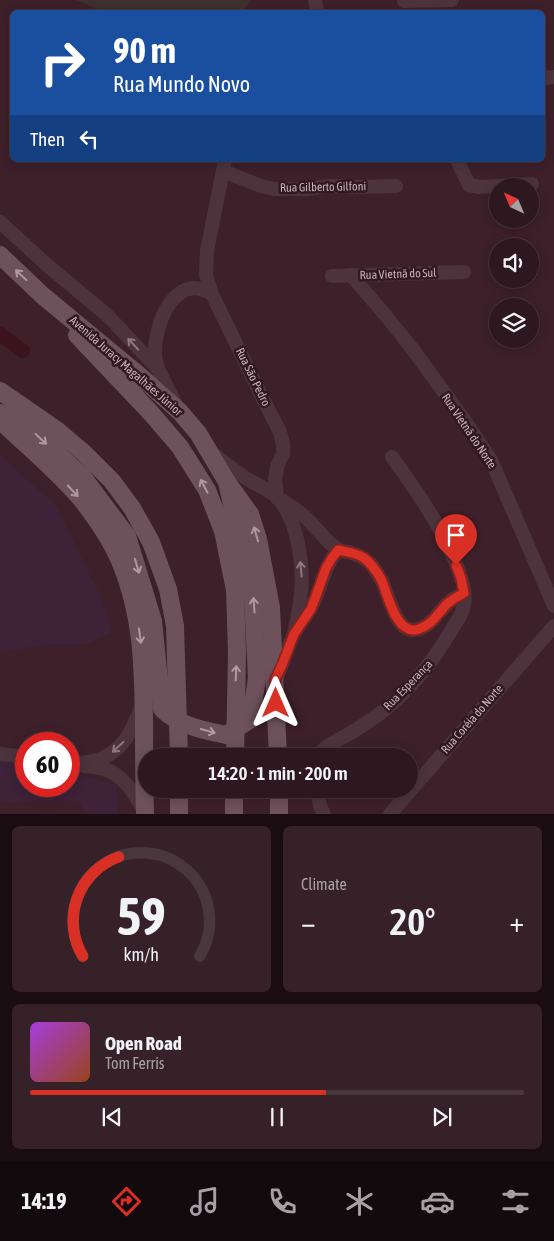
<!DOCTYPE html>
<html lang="en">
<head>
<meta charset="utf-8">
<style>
  :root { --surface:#2e1820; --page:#362129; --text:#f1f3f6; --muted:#a7a0a5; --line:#49373e; --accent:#d93025 }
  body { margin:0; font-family:"Asap Condensed",sans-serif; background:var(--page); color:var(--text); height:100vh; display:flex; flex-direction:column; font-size:19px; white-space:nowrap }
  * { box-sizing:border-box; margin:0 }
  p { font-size:16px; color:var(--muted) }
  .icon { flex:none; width:28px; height:28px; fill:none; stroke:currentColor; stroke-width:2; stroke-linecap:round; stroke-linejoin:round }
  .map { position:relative; height:814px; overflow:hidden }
  .panel { display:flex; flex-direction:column; gap:12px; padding:12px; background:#190d12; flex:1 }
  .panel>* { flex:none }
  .banner { position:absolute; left:10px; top:10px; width:535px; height:152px; border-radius:8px; box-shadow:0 2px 12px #0003,0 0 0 1px var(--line); background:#1a4fa0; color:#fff; overflow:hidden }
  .needle { width:32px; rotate:316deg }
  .tools { position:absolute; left:489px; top:178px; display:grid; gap:10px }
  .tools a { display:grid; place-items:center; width:50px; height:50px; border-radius:50%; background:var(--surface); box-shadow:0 2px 12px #0003,0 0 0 1px var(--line); font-size:25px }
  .speed { position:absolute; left:15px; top:732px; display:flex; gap:10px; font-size:25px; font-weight:700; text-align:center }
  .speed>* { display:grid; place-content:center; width:65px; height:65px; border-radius:50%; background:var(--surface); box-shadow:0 2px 12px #0003,0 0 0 1px var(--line); line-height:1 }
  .speed .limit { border:8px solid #d22; background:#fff; color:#111 }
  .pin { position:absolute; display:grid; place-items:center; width:42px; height:42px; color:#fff; margin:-51px -21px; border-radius:50% 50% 50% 0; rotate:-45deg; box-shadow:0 0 5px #0007 }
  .pin .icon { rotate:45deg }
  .me { position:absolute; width:55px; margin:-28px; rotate:0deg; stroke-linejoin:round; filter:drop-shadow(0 0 4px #0008) }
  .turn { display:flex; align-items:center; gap:18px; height:105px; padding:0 20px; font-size:22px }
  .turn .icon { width:65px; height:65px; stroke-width:2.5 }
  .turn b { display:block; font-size:35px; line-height:42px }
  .then { display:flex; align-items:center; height:48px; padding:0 20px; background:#0003; gap:10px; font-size:19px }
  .big { font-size:38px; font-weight:600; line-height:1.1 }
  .panel .widget { flex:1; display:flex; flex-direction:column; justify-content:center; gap:8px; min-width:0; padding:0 18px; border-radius:8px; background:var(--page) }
  .panel .dial { align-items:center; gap:0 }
  .dial svg { height:130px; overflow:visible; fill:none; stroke:var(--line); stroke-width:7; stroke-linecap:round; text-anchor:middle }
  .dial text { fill:var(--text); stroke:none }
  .song { display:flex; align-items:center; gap:15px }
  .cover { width:60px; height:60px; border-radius:8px; background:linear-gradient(135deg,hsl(280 70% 55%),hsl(20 70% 35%)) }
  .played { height:5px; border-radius:2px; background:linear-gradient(90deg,var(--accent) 60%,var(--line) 60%) }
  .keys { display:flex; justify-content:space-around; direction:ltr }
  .heat { display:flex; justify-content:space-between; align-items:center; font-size:28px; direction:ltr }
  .panel .tiles { flex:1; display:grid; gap:12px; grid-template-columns:1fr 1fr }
  .widget:last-child { grid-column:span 2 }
  .trip { position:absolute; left:138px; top:748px; width:280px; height:50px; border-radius:25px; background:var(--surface); box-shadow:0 2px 12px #0003,0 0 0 1px var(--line); font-weight:600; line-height:50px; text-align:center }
  .tabs { display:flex; height:80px; justify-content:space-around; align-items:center; background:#120a0d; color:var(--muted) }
  .tabs .icon { width:35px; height:35px }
  .tabs .active { color:var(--accent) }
  .tabs b { font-size:22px; color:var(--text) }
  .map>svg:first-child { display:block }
  .medical { fill:#3d302d }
  .green { fill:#3e2238 }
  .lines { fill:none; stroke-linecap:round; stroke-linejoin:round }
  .canal { stroke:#3b131f; stroke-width:14 }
  .minor { stroke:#4d343c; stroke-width:14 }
  .major { stroke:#6d525b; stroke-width:18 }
  .oneway { stroke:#b298a0 }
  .oneway2 { stroke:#917880 }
  .route-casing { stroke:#8d1f18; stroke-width:12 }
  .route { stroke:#d93025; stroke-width:9 }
  .labels { text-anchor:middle; stroke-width:5; stroke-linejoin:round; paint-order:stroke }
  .street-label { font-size:12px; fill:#c9afb7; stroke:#311921 }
</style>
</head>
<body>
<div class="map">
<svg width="554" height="814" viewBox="0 0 554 814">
  <rect width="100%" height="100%" fill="#3d202a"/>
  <path class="medical" d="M76 0H251L243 12H104Z"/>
  <g class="green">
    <path d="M0 454 57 507 98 591 113 632 87 644H46L0 653V538L2 537H0Z"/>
    <path d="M0 758 26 763V786H69V772L117 785 118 813H85L79 801 7 803 0 801Z"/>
  </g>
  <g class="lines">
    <path class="canal" d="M0 334 23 351"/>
    <g class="minor">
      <path d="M315 0 317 12"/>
      <path d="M404 1 452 0"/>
      <path d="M542 78 554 77"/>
      <path d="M225 160 207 251 206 275 212 294 262 397 280 432 283 444V453L277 467 275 479 277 498C292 505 302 513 313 525 321 533 328 544 338 549 341 551 345 552 349 552 359 555 368 559 374 568 377 572 379 577 382 581 388 594 396 631 413 630 430 629 437 613 448 603 453 598 458 596 464 593"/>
      <path d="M457 160 469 185 480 187 532 184"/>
      <path d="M223 171 261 186 274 189H306L332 186 363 187 396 186"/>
      <path d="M0 222 47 265 107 315 158 369 176 405"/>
      <path d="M351 275 387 317 411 347 465 421 491 460 554 606"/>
      <path d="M332 276 464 272"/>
      <path d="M158 369C157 364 155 359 155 354 154 325 175 270 212 294"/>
      <path d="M212 453C224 462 236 472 249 480 259 486 270 490 278 498 299 523 305 570 300 601 299 612 296 623 294 634"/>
      <path d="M276 679C282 665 287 650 293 636 298 625 307 616 312 606 322 586 323 568 338 550"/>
      <path d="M0 754 26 757"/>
      <path d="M319 756C324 745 339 740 349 734 359 728 368 722 378 715 409 692 433 662 452 629 456 622 463 614 464 605 467 590 460 575 455 561 439 523 416 490 392 457"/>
      <path d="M77 764C84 763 92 761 100 759 123 751 134 728 141 706"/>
      <path d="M84 766C91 767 98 767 104 769 124 775 134 794 144 810"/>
      <path d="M317 789 320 806 324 814"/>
      <path d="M390 814 554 626"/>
    </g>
    <g class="major">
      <path d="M0 255 42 295 141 377 180 412 198 433 227 482 250 514 258 539 271 608 278 756"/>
      <path d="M77 335 150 412 180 447 207 490 223 531 235 590 237 653 235 756"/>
      <path d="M0 391 58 431 84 453 112 481 132 508 151 542 168 589 175 626 179 756"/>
      <path d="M0 413 27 426 82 476 127 536 153 621 162 709C179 726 204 730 226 735L251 719 257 678 253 599 227 482"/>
      <path d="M0 420C27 446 58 471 82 500 96 518 111 540 120 561 142 613 143 663 144 718 144 750 144 782 145 814"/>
      <path d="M179 789V814"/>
      <path d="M234 814V789"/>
      <path d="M279 814V789"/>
    </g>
  </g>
  <defs><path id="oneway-shaft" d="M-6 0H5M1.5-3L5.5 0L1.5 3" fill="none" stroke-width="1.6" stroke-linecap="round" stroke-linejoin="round" transform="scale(1.25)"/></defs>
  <g class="oneway">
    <use href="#oneway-shaft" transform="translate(21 275) rotate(-137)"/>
    <use href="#oneway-shaft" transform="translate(41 439) rotate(43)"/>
    <use href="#oneway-shaft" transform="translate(204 486) rotate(-118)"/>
    <use href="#oneway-shaft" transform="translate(73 491) rotate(47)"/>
    <use href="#oneway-shaft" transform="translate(256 534) rotate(-106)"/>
    <use href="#oneway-shaft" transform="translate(137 566) rotate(73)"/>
    <use href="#oneway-shaft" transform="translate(254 605) rotate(-94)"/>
    <use href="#oneway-shaft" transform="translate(140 636) rotate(82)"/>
    <use href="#oneway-shaft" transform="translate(236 673) rotate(-88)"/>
    <use href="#oneway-shaft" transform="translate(208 731) rotate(15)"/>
  </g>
  <g class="oneway2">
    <use href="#oneway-shaft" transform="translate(133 344) rotate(-133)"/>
    <use href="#oneway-shaft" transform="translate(301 569) rotate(-95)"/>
    <use href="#oneway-shaft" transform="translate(118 747) rotate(137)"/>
  </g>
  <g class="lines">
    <defs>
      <path id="route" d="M276 703 275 680 282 665 294 634 311 609 316 596 326 568 332 558 338 550C347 552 357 553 364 558 371 563 377 572 381 579 388 594 396 637 419 629 433 624 438 613 448 603 453 599 458 596 464 593L461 578 456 565"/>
    </defs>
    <use href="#route" class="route-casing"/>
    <use href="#route" class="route"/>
  </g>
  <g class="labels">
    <g class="street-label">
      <text transform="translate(323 187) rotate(-1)" y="4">Rua Gilberto Gilfoni</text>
      <text transform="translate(398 274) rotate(-2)" y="4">Rua Vietnã do Sul</text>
      <text transform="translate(126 366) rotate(41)" y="4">Avenida Juracy Magalhães Júnior</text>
      <text transform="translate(253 377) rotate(64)" y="4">Rua São Pedro</text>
      <text transform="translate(469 431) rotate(56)" y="4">Rua Vietnã do Norte</text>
      <text transform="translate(408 685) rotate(-46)" y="4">Rua Esperança</text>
      <text transform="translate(472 719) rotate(-49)" y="4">Rua Coréia do Norte</text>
    </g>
  </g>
</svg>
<div class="tools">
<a><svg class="needle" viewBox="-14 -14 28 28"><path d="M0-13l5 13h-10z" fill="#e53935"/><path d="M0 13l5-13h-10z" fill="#a7a0a5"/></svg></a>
<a><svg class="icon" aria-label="sound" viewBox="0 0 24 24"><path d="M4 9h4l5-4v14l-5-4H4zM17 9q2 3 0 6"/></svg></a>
<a><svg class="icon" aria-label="layers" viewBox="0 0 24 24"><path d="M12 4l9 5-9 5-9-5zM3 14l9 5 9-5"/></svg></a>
</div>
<div class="speed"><div class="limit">60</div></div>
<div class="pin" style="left:456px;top:565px;background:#d93025"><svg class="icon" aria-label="arrive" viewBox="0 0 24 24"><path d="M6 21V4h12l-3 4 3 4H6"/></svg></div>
<svg class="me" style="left:276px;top:703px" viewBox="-20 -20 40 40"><path d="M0-17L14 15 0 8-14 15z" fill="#d93025" stroke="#fff" stroke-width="4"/></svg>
<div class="trip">14:20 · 1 min · 200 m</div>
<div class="banner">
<div class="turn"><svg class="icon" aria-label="right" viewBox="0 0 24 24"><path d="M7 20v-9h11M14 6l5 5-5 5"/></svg><div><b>90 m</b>Rua Mundo Novo</div></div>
<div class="then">Then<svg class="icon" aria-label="left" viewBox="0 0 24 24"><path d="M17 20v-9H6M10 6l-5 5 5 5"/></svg></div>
</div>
</div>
<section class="panel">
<div class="tiles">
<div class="widget dial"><svg viewBox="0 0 100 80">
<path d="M14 69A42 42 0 1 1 86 69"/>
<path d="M14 69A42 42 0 0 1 36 8" stroke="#d93025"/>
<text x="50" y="56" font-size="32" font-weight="700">59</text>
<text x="50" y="72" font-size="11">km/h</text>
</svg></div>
<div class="widget"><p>Climate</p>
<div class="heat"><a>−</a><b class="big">20°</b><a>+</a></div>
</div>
<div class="widget">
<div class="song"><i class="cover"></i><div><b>Open Road</b><p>Tom Ferris</p></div></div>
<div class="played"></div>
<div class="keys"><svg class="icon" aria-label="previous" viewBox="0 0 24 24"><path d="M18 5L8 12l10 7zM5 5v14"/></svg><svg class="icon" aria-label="pause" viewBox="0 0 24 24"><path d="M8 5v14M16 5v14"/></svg><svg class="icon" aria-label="next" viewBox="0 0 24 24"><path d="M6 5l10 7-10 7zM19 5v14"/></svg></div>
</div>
</div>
</section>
<nav class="tabs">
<b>14:19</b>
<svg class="icon active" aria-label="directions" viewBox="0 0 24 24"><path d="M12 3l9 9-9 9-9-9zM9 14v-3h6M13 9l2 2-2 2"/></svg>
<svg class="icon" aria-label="music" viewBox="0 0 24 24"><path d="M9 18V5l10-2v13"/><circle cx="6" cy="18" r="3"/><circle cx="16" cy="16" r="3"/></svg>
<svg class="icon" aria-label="phone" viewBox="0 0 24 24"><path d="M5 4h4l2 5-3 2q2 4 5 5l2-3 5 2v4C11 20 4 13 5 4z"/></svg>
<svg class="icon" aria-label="climate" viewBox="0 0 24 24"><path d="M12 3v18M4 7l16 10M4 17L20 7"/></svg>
<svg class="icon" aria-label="car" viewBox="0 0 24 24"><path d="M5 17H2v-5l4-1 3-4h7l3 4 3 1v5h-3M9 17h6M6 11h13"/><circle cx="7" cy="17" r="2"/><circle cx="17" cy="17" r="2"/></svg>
<svg class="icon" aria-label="filters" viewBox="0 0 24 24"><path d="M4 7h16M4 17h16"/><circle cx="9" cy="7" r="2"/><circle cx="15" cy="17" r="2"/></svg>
</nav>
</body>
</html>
